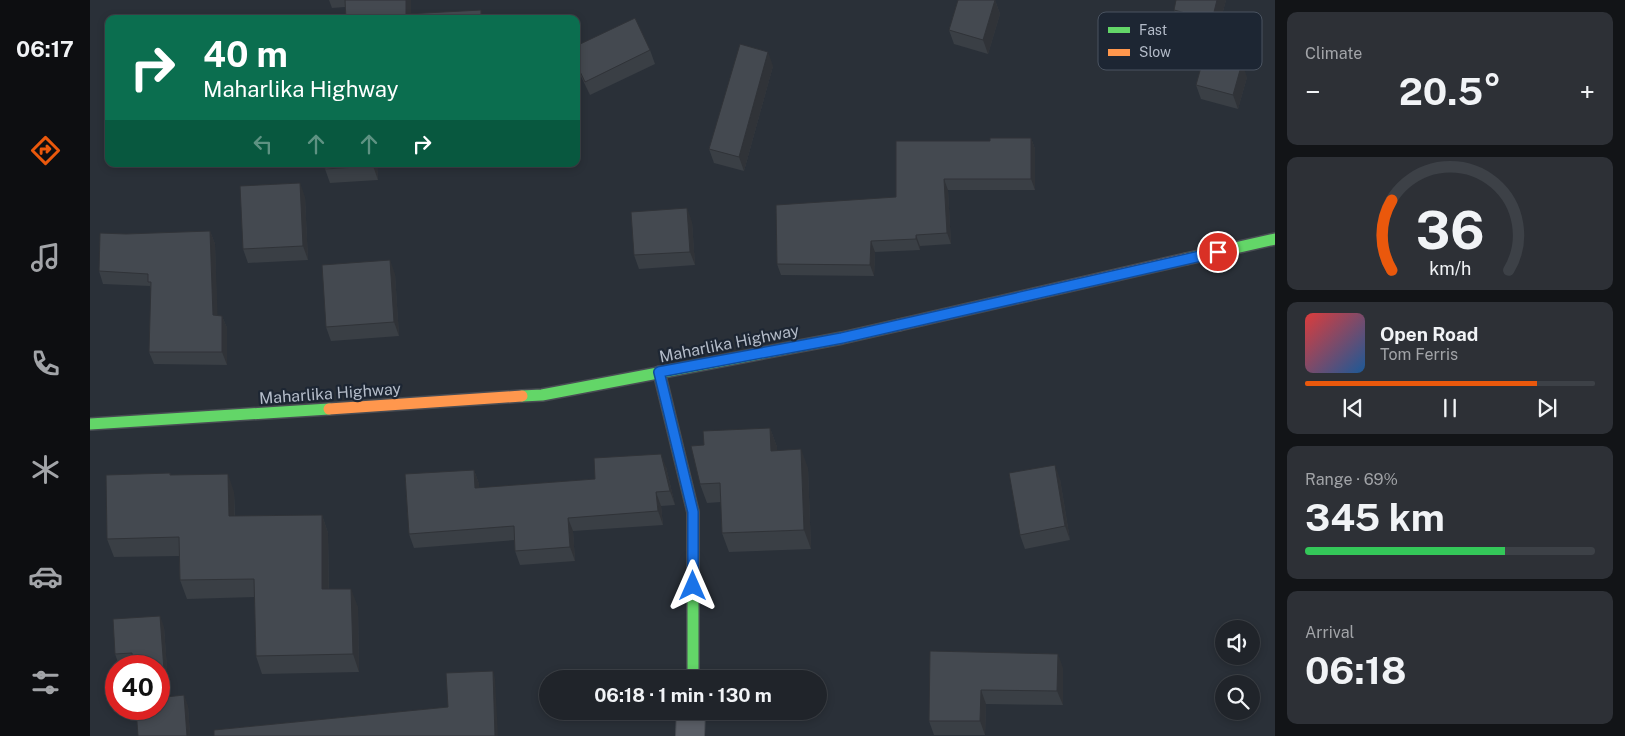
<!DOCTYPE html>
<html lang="en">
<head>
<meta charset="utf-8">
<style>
  :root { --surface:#20242a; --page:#2d3036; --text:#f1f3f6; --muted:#a2a4a8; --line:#3d4147; --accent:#ea580c }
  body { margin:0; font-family:"Public Sans",sans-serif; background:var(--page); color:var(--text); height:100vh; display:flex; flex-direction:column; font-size:19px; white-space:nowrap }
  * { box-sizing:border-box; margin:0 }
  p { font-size:16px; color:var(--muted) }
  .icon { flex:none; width:28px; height:28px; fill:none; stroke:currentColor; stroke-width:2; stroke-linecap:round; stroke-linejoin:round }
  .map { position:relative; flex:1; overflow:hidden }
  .panel { display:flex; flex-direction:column; gap:12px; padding:12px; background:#121417; width:350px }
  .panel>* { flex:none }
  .guide { position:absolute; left:15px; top:15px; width:475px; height:152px; border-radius:10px; box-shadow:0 2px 8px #0003,0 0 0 1px var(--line); background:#0b6e4f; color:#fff; overflow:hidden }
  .tools { position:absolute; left:1125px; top:620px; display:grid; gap:10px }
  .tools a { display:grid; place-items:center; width:45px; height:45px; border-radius:50%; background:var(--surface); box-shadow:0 2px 8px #0003,0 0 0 1px var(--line); font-size:25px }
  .speed { position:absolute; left:15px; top:655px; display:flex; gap:10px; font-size:25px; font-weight:700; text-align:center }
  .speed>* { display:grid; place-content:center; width:65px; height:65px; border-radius:50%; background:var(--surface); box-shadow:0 2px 8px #0003,0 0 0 1px var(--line); line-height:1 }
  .speed .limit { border:8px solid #d22; background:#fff; color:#111 }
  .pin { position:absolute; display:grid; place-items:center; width:42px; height:42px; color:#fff; margin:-21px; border:2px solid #fff; border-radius:50%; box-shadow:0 1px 5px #0007 }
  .me { position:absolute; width:55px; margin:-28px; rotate:0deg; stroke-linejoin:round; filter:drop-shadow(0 0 4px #0008) }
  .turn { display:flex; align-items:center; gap:18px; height:105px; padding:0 15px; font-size:22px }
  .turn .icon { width:65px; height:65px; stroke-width:2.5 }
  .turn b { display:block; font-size:35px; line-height:42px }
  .lanes { display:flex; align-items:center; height:48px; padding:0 15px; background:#0003; justify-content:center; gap:25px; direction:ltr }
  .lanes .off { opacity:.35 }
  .big { font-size:38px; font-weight:700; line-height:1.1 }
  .panel .card { flex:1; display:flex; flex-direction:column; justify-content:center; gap:8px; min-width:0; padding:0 18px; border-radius:10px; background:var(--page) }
  .panel .dial { align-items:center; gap:0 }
  .dial svg { height:130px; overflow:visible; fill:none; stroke:var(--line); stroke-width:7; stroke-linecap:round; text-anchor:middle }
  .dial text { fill:var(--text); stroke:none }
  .song { display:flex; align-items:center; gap:15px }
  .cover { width:60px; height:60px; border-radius:8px; background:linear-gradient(135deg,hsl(0 70% 55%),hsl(210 70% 35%)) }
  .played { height:5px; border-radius:2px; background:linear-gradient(90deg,var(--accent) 80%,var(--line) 80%) }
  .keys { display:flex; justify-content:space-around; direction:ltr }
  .heat { display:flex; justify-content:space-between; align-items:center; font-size:28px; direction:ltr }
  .charge { height:8px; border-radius:4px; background:linear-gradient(90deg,#34c759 69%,var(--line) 0) }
  .trip { position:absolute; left:449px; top:670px; width:288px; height:50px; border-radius:25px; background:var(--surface); box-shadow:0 2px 8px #0003,0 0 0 1px var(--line); font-weight:700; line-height:50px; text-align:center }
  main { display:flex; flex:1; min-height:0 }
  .tab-bar { display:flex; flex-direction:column; width:90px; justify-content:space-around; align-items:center; background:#0d0e11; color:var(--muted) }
  .tab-bar .icon { width:35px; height:35px }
  .tab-bar .on { color:var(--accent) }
  .tab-bar b { font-size:22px; color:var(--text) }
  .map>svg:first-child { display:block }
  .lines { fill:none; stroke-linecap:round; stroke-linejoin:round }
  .street-casing { stroke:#484c53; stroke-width:30 }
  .fast-casing { stroke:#484c53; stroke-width:14 }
  .slow-casing { stroke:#484c53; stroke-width:14 }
  .street { stroke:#5a5e66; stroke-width:28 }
  .fast { stroke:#63d668; stroke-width:11 }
  .slow { stroke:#ff974d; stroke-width:11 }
  .wall { fill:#3a3f45 }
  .shaded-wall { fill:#303338 }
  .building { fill:#444950; stroke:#303338 }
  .route-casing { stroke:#114b97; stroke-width:12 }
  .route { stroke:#1a73e8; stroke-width:9 }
  .labels { text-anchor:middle; stroke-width:4.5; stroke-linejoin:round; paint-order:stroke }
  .street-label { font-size:16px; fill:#b4bcc9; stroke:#1d2633 }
  .key { fill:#1d2633; stroke:#4a5360; stroke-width:1 }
  .key-label { font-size:14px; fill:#b4bcc9 }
</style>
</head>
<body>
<main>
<nav class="tab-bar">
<b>06:17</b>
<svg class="icon on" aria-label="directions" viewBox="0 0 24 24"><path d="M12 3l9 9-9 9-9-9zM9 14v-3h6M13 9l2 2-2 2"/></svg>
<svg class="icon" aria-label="music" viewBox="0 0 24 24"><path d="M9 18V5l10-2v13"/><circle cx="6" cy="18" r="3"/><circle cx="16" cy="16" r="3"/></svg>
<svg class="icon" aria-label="phone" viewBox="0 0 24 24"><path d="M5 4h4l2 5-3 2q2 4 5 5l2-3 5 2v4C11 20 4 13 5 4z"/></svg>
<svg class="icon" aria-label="climate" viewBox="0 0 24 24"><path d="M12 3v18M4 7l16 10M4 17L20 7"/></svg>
<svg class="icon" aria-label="car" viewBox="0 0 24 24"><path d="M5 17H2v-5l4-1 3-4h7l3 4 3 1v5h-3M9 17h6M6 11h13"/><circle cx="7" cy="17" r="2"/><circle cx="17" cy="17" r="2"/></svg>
<svg class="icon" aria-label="filters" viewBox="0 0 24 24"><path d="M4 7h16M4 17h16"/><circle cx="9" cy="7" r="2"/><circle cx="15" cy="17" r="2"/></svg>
</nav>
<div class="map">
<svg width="1185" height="736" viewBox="0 0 1185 736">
  <rect width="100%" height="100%" fill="#2a3038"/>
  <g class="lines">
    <defs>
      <path id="street" d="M600 736 601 711"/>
      <g id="fast">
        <path d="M1096 259 1185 239"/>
        <path d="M569 372 603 512V679"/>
        <path d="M432 396 452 395 752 338 809 325"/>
        <path d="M0 424 239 409"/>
      </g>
      <g id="slow">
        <path d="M809 325 1096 259"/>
        <path d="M239 409 432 396"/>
      </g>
    </defs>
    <use href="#street" class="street-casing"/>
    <use href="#fast" class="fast-casing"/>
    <use href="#slow" class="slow-casing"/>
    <use href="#street" class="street"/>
    <use href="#fast" class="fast"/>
    <use href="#slow" class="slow"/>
  </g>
  <g class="wall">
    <path d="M239 0H321V14L256 19 255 7 242 8Z"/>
    <path d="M905 0 910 14 898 54 864 44 859 30Z"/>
    <path d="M1136 0 1127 34 1089 24 1084 10Z"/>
    <path d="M486 46 560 50 565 64 500 95 486 66Z"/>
    <path d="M683 66 654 171 624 163 619 149Z"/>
    <path d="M1157 77 1148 109 1111 99 1106 85Z"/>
    <path d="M941 138 945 149V190H858L861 244 830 246V250L785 252 784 276 691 275 687 264 806 197 900 141Z"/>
    <path d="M235 164H287L288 180 240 183 235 169Z"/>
    <path d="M215 197 218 260 158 263 153 249Z"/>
    <path d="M602 222 605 265 549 269 544 255Z"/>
    <path d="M120 231 125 244 127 316H132L137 328V365L64 364 59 352 61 289 60 286 13 284 9 271 36 234Z"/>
    <path d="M305 274 309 336 241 341 236 327Z"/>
    <path d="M680 428 687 447V451L718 468 721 549 639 552 632 533 631 502 617 503 610 484 614 445Z"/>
    <path d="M576 467 585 505 571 506 573 525 483 531 485 561 430 565 425 551V540L324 548 319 534 384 470 389 484V488L505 479Z"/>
    <path d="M80 473 81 475 144 492 145 516 232 515 238 533 239 589 268 607 269 672 172 674 166 656 165 597 97 599 90 580 89 556 24 557 17 539Z"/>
    <path d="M970 479 980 540 935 549 930 535Z"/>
    <path d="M74 627 79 697 98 706 100 736 43 664 29 665 25 654Z"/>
    <path d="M840 651 973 668V705L896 704 895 735H844L839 721Z"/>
  </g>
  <g class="shaded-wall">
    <path d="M316 0H321V19L316 14Z"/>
    <path d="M905 0 910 14 898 54 893 40Z"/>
    <path d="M1127 0H1136L1127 34 1122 20Z"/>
    <path d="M391 10 394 19H391Z"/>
    <path d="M678 52 683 66 654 171 649 157Z"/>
    <path d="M1152 63 1157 77 1148 109 1143 95Z"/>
    <path d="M941 138 945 149V190L941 179Z"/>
    <path d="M283 164H287L288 180 283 166Z"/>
    <path d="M854 179 858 190 861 244 857 233Z"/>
    <path d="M210 183 215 197 218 260 213 246Z"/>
    <path d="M597 208 602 222 605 265 600 252Z"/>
    <path d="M120 231 125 244 128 328 123 315Z"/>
    <path d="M826 235 830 246V250L826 239Z"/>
    <path d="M781 241 785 252 784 276 780 265Z"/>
    <path d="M300 260 305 274 309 336 304 322Z"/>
    <path d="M132 316 137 328V365L132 352Z"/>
    <path d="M680 428 687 447 688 470 681 451Z"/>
    <path d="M711 449 718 468 721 549 714 530Z"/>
    <path d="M571 454 576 467 585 505 580 491Z"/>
    <path d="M965 465 970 479 980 540 975 526Z"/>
    <path d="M384 470 389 484 390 502 385 488Z"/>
    <path d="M138 474 144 492 145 534 139 516Z"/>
    <path d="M566 492 571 506 573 525 568 511Z"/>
    <path d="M232 515 238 533 239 607 232 589Z"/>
    <path d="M478 518 483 531 485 561 480 547Z"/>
    <path d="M261 589 268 607 269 672 263 654Z"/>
    <path d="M70 616 74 627 80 708 76 697Z"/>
    <path d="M968 654 973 668V705L967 691Z"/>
    <path d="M403 671 405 679 408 736H405Z"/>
    <path d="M891 690 896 704 895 735 890 721Z"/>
    <path d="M94 695 98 706 100 736H97Z"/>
  </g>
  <g class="building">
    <path d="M255 0H316V14L391 10V19H256Z"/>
    <path d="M868 0H905L893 40 859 30Z"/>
    <path d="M1086 0H1127L1122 20 1084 10Z"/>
    <path d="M545 18 560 50 495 82 486 63V46Z"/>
    <path d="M650 44 678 52 649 157 619 149Z"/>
    <path d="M1115 53 1152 63 1143 95 1106 85Z"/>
    <path d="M900 138H941V179H854L857 233 826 235V239L781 241 780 265 687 264 686 205 806 197V141H900Z"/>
    <path d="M235 164H283V166L235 169Z"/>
    <path d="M210 183 213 246 153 249 150 186Z"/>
    <path d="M597 208 600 252 544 255 541 212Z"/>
    <path d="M120 231 123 315 132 316V352H59L61 282H58V274L9 271 10 233 36 234Z"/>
    <path d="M300 260 304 322 236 327 232 265Z"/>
    <path d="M680 428 681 451 711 449 714 530 632 533 630 483 610 484 601 446 614 445 613 431Z"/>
    <path d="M571 454 580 491 566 492 568 511 478 518 480 547 425 551 424 526 319 534 315 474 384 470 385 488 505 479 504 458Z"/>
    <path d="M965 465 975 526 930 535 919 473Z"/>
    <path d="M80 473V475L138 474 139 516 232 515V589H261L263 654 166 656 164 579 90 580 89 537 17 539 16 475Z"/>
    <path d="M70 616 76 697 94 695 97 736H48L46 709H69V666H43L42 653 25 654 23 619Z"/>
    <path d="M840 651 968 654 967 691 891 690 890 721H839Z"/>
    <path d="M403 671 405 736H124V730L358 707 356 673Z"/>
  </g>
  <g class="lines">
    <defs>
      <path id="route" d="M603 586V512L569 372 752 338 1128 252"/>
    </defs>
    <use href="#route" class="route-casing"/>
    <use href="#route" class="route"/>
  </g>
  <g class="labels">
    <g class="street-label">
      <text transform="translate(639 343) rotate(-11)" y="6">Maharlika Highway</text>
      <text transform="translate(240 393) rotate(-4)" y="6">Maharlika Highway</text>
    </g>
  </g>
  <rect x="1008" y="12" width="164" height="58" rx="8" class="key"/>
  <rect x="1018" y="27" width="22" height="6" fill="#63d668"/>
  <rect x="1018" y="49" width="22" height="7" fill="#ff974d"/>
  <g class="key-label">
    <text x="1049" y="35">Fast</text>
    <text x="1049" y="57">Slow</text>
  </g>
</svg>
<div class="tools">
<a><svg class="icon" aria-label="sound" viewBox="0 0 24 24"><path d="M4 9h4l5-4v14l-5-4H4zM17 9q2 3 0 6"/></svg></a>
<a><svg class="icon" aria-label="search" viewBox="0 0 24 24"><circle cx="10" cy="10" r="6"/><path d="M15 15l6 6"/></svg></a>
</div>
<div class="speed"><div class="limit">40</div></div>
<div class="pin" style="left:1128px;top:252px;background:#d93025"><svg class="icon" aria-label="arrive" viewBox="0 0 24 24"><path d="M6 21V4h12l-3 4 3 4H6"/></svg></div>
<svg class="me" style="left:603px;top:586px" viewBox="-20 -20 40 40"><path d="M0-17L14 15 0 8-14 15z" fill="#1a73e8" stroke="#fff" stroke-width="4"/></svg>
<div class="trip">06:18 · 1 min · 130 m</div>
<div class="guide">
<div class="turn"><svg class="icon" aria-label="right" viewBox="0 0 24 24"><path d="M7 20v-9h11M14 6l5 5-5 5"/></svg><div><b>40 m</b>Maharlika Highway</div></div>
<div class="lanes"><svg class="icon off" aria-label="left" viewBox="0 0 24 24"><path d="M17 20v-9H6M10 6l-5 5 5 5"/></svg><svg class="icon off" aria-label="ahead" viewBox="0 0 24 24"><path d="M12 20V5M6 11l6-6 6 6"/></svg><svg class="icon off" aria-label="ahead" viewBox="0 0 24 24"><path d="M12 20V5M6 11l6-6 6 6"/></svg><svg class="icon" aria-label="right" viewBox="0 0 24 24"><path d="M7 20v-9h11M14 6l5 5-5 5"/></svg></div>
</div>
</div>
<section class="panel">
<div class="card"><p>Climate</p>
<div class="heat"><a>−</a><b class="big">20.5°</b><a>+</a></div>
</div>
<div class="card dial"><svg viewBox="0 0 100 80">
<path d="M14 69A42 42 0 1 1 86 69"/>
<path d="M14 69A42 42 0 0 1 14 26" stroke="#ea580c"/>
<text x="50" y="56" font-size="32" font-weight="700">36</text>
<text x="50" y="72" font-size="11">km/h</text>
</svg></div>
<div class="card">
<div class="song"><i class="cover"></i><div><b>Open Road</b><p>Tom Ferris</p></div></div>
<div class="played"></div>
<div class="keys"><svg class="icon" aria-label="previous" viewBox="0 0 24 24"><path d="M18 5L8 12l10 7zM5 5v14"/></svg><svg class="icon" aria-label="pause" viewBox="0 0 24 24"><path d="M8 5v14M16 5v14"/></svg><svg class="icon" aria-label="next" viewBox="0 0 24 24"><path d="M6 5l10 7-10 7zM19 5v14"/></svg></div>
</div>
<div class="card"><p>Range · 69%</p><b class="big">345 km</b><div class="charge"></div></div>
<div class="card"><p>Arrival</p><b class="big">06:18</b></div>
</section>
</main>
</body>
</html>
